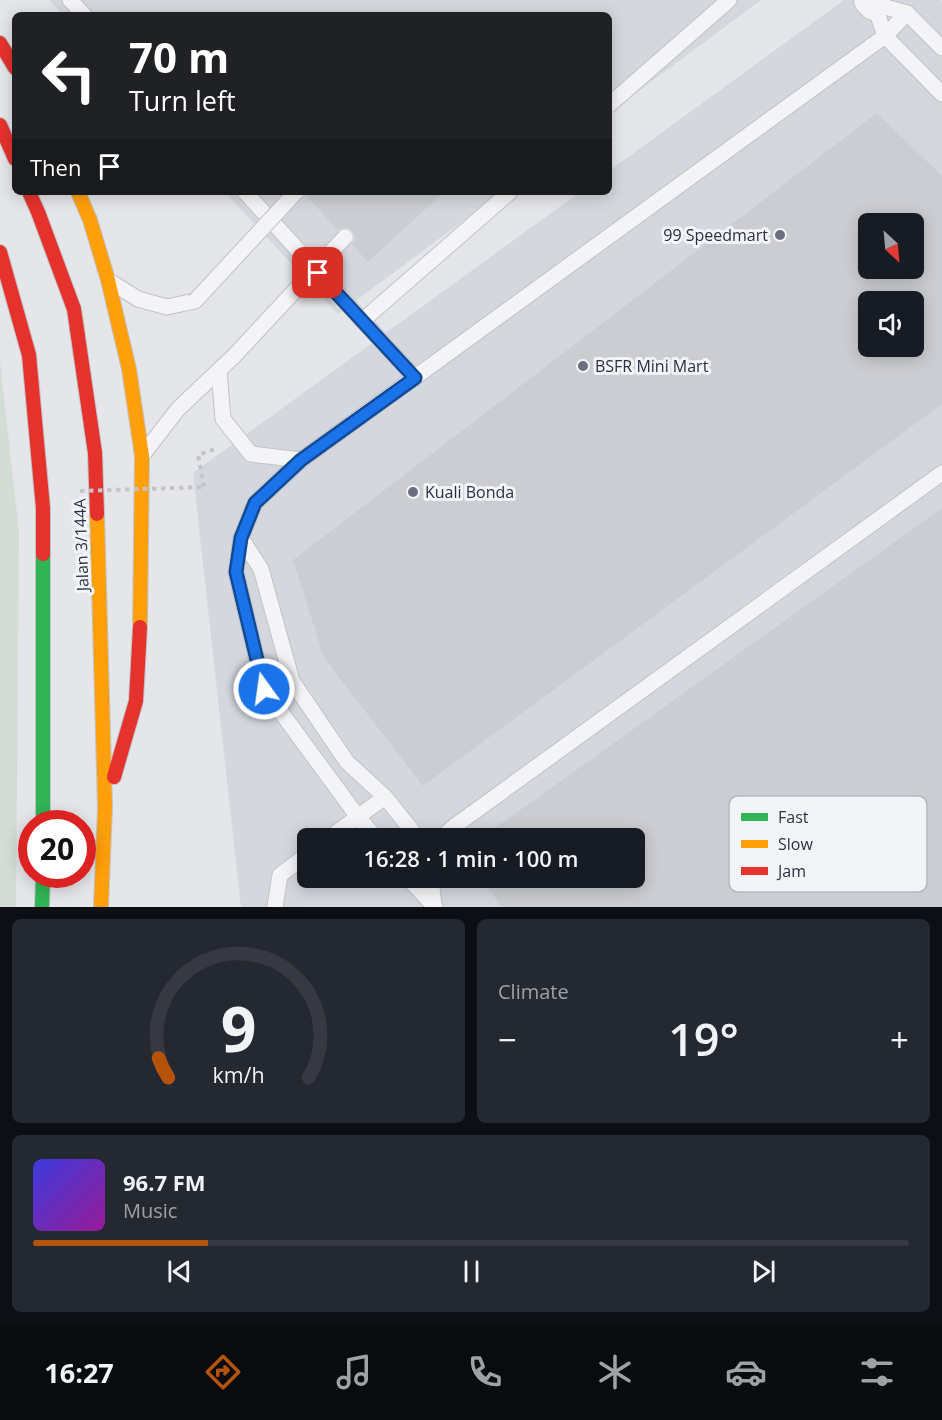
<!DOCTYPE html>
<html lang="en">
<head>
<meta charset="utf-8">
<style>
  :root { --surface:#171b24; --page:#242831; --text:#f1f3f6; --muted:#9ea1a6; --line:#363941; --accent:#b45309 }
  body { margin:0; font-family:"Open Sans",sans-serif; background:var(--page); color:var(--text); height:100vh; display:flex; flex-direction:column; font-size:22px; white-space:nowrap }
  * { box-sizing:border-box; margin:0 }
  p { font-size:20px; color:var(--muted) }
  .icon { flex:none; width:33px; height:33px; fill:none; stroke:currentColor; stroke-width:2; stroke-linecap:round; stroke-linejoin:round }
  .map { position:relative; height:907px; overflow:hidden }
  .side { display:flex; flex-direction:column; gap:12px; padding:12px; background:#0d0f14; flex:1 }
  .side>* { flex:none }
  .banner { position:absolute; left:12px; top:12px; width:600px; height:183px; border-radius:9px; box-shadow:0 3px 15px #0003; background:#202124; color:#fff; overflow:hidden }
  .needle { width:39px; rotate:154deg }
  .tools { position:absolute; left:858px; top:213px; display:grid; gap:12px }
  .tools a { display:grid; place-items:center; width:66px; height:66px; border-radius:9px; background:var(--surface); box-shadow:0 3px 15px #0003; font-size:30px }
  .speed { position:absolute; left:18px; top:810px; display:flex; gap:12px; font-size:30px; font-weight:700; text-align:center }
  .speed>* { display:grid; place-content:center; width:78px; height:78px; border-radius:50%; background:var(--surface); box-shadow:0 3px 15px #0003; line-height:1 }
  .speed .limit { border:9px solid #d22; background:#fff; color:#111 }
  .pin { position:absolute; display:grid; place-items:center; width:51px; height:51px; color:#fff; margin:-26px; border-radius:12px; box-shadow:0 3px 9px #0006 }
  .me { position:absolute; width:66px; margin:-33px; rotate:346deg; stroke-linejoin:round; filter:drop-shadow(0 0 4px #0008) }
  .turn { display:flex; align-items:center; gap:21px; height:126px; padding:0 18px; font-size:27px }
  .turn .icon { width:78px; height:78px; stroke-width:2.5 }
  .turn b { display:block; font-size:42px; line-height:51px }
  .then { display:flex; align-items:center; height:57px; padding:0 18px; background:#0003; gap:12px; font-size:22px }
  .big { font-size:45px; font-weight:600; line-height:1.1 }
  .side .widget { flex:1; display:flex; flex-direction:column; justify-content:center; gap:9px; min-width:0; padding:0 21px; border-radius:9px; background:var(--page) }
  .side .dial { align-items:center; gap:0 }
  .dial svg { height:156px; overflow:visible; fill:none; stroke:var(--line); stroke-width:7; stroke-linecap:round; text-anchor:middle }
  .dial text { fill:var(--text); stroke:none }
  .song { display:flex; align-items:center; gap:18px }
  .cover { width:72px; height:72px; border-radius:9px; background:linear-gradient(135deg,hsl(240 70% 55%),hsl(300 70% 35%)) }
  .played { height:6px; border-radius:3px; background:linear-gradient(90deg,var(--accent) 20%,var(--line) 20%) }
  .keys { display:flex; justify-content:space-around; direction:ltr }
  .heat { display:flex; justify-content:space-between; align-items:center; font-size:33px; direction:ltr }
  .side .tiles { flex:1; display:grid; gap:12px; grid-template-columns:1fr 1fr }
  .widget:last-child { grid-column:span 2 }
  .trip { position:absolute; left:297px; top:828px; width:348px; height:60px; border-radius:9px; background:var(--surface); box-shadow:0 3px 15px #0003; font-weight:600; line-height:60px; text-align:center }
  .dock { display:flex; height:96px; justify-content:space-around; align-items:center; background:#090b0e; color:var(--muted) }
  .dock .icon { width:42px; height:42px }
  .dock .active { color:var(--accent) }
  .dock b { font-size:27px; color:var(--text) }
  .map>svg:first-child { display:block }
  .built { fill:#d5d7de; fill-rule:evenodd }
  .green { fill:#d3dcd5 }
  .building { fill:#cccdd2; fill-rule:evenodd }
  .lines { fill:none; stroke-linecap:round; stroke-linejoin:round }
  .lane-casing { stroke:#c2c3c7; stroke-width:17 }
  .street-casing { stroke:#c2c3c7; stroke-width:34 }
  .fast-casing { stroke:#c2c3c7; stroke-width:16 }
  .slow-casing { stroke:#c2c3c7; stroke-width:16 }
  .jam-casing { stroke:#c2c3c7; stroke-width:16 }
  .path { stroke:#c4c4c9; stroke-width:4; stroke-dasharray:4.5 4.5; stroke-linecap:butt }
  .lane { stroke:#f4f4f6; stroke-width:15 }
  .street { stroke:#f4f4f6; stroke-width:32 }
  .fast { stroke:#30b455; stroke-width:14 }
  .slow { stroke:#ff9f0a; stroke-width:14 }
  .jam { stroke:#e5322d; stroke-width:14 }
  .lane-bridge-casing { stroke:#c2c3c7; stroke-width:17; stroke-linecap:butt }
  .path-bridge { stroke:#c4c4c9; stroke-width:4; stroke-dasharray:4.5 4.5; stroke-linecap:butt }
  .lane-bridge { stroke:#f4f4f6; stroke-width:15 }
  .route-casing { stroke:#114b97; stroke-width:15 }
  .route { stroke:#1a73e8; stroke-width:10 }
  .poi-dot { fill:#6c6f7d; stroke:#f3f4f8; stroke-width:2 }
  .labels { text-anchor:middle; stroke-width:6; stroke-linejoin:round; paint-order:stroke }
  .poi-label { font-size:16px; fill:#2b2f43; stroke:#f3f4f8; text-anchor:start }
  .street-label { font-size:16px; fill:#2b2f43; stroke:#f3f4f8 }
  .key { fill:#f3f4f8; stroke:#b7b9c2; stroke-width:1.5 }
  .key-label { font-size:16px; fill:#2b2f43 }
</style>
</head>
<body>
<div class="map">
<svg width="942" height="907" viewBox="0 0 942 907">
  <rect width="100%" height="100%" fill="#e5e6e9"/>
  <g class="built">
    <path d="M49 0H761L609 113V15H63Z"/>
    <path d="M844 0H941L942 2V907H241L193 473 580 192H609V171ZM868 224H914V268H868ZM868 302H914V346H868ZM308 838H634V878H308Z"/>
    <path d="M225 192H502L338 314Z"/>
  </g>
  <path class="green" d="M0 361 19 532 16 907H0Z"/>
  <g class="building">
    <path d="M877 113 942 176V404L423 786 324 658 293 560ZM868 224H914V268H868ZM868 302H914V346H868Z"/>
    <path d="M306 192H444L368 262 352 244 355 239 352 230 347 227 338 230 305 194Z"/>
    <path d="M942 508V907H502L482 880V878H634V838H484V836Z"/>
  </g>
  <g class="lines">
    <defs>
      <g id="lane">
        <path d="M70 0 84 15"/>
        <path d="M874 4 885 36 942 94"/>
        <path d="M874 4 907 13 942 48"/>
        <path d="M609 105 729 0"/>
        <path d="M245 192 415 378"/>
        <path d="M111 282 138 299 167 307 195 301"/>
        <path d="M362 321 510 192"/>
        <path d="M219 371 223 419 251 454 301 460"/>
        <path d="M144 453 178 409 234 356"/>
        <path d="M241 538 261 569 292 681 347 762 385 797 418 838"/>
        <path d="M329 838 385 797"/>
        <path d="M376 838 358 817 264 689 236 572 241 538 255 503 301 460 885 36 907 13"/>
        <path d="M441 838 456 825 942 473"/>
        <path d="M408 878 435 907"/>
        <path d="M431 878 434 906"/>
        <path d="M275 907 280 875 308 854"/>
      </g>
      <path id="street" d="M870 0 874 4"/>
      <g id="fast">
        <path d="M43 554V824"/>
        <path d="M42 907 43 874"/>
      </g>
      <g id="slow">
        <path d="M78 192 90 220 108 280 129 369 142 456 140 627"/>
        <path d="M97 514 105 807 101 907"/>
      </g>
      <g id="jam">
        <path d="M0 43 15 68"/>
        <path d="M0 125 15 159"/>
        <path d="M29 192 38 212 74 309 95 453 97 514"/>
        <path d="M0 252 29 355 43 508V554"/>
        <path d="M114 777 136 701 140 627"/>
      </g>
    </defs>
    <use href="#lane" class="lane-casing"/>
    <use href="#street" class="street-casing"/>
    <use href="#fast" class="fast-casing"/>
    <use href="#slow" class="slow-casing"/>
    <use href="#jam" class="jam-casing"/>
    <path class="path" d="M204 487 198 455 215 449"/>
    <use href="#lane" class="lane"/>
    <use href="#street" class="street"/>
    <use href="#fast" class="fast"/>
    <use href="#slow" class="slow"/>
    <use href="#jam" class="jam"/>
    <defs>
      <g id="lane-bridge">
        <path d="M195 301 296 192"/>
        <path d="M234 356 345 237"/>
      </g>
    </defs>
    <use href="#lane-bridge" class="lane-bridge-casing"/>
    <path class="path-bridge" d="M80 491 204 487"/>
    <use href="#lane-bridge" class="lane-bridge"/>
  </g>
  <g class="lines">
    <defs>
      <path id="route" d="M264 689 236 572 241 538 255 503 301 460 415 378 318 273"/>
    </defs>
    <use href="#route" class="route-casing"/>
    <use href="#route" class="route"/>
  </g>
  <g class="poi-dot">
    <circle cx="780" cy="235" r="6"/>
    <circle cx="583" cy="366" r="6"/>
    <circle cx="413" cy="492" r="6"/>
  </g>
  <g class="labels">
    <g class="poi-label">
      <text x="768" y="241" text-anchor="end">99 Speedmart</text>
      <text x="595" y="372">BSFR Mini Mart</text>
      <text x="425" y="498">Kuali Bonda</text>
    </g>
    <g class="street-label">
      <text transform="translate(81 545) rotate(-92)" y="6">Jalan 3/144A</text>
    </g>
  </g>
  <rect x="729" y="796" width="198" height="96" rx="9" class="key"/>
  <rect x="741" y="813" width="27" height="8" fill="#30b455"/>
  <rect x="741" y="840" width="27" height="8" fill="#ff9f0a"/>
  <rect x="741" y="867" width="27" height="8" fill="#e5322d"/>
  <g class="key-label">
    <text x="778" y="823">Fast</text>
    <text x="778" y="850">Slow</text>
    <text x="778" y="877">Jam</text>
  </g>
</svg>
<div class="tools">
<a><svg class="needle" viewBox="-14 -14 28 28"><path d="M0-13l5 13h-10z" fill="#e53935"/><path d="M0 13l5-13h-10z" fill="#9ea1a6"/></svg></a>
<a><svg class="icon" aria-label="sound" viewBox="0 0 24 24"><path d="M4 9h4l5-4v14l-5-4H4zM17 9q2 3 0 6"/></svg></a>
</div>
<div class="speed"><div class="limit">20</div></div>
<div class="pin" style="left:318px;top:273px;background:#d93025"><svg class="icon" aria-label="arrive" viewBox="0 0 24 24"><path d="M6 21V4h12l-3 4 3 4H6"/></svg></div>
<svg class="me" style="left:264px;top:689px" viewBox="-20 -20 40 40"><circle r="17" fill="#1a73e8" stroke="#fff" stroke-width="3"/><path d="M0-11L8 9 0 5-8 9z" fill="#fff"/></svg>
<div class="trip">16:28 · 1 min · 100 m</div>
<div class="banner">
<div class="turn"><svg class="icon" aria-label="left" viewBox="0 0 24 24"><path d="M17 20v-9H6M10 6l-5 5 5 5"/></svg><div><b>70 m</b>Turn left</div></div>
<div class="then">Then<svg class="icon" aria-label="arrive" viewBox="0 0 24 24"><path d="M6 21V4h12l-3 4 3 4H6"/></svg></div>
</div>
</div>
<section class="side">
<div class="tiles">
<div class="widget dial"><svg viewBox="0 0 100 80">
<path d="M14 69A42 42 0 1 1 86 69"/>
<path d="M14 69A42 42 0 0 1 9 59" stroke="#b45309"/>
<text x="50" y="56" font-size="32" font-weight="700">9</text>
<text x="50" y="72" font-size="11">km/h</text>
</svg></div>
<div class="widget"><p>Climate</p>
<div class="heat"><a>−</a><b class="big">19°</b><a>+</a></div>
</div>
<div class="widget">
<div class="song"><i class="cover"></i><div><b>96.7 FM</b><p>Music</p></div></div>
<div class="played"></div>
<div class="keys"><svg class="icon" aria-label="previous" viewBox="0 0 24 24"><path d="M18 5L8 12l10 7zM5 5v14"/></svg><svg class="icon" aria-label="pause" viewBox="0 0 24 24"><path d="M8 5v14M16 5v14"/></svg><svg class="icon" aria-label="next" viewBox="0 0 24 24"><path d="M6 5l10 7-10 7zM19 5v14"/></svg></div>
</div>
</div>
</section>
<nav class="dock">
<b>16:27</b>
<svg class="icon active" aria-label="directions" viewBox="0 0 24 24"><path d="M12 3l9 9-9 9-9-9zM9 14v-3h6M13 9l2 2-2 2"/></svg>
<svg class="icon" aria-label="music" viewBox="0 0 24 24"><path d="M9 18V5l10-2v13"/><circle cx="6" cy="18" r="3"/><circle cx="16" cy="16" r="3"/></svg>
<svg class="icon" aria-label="phone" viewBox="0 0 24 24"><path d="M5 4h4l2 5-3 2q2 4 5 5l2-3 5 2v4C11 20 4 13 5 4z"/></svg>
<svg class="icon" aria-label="climate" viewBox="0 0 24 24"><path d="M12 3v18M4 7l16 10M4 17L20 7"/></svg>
<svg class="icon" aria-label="car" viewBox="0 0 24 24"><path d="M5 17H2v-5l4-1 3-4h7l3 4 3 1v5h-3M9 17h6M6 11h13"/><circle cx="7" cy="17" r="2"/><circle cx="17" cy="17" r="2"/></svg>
<svg class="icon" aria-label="filters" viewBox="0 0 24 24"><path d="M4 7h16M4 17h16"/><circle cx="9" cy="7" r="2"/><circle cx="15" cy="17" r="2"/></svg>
</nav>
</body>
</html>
